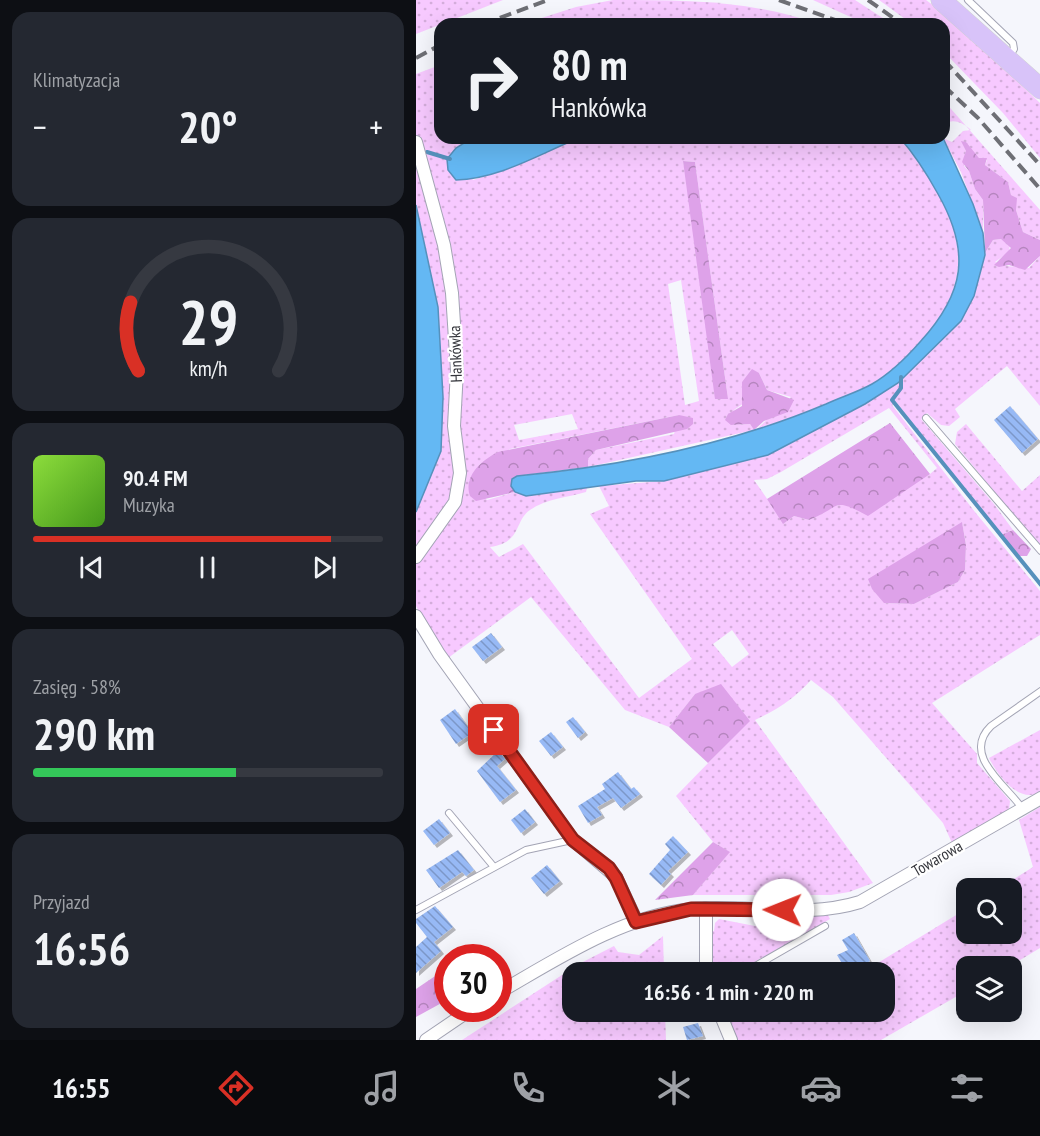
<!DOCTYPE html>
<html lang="pl">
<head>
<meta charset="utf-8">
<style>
  :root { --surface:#171b24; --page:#242831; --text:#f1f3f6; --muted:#9ea1a6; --line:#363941; --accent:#d93025 }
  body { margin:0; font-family:"PT Sans Narrow",sans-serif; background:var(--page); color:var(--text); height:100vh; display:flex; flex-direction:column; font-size:22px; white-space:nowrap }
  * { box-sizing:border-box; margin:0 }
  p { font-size:20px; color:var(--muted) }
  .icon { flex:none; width:33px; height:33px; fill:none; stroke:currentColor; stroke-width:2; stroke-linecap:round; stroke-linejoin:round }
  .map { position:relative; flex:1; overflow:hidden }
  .panel { display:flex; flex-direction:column; gap:12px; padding:12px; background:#0d0f14; width:416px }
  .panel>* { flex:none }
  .banner { position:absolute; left:18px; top:18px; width:516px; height:126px; border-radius:18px; box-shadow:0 6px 24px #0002; background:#171b24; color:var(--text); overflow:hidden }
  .controls { position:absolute; left:540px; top:878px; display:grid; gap:12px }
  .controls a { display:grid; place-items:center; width:66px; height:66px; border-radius:12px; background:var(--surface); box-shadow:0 6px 24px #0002; font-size:30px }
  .speed { position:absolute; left:18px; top:944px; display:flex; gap:12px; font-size:30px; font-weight:700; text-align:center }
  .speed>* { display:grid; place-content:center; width:78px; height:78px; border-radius:50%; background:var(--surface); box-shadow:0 6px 24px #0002; line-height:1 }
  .speed .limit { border:9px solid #d22; background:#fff; color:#111 }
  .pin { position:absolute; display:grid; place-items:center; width:51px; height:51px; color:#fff; margin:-26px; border-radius:12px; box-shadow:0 3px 9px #0006 }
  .me { position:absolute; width:66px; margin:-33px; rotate:271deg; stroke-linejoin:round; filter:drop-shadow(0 0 4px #0008) }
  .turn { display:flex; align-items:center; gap:21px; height:126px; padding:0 18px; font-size:27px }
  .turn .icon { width:78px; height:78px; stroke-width:2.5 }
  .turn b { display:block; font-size:42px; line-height:51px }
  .big { font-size:45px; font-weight:600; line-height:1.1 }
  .panel .tile { flex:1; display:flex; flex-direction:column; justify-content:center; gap:9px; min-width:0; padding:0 21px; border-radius:18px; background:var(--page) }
  .panel .dial { align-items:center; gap:0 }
  .dial svg { height:156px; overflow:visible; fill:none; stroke:var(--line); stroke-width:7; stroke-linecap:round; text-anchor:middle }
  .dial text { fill:var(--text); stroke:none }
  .song { display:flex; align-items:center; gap:18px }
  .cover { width:72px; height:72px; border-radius:9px; background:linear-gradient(135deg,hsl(90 70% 55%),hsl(100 70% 35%)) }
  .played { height:6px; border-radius:3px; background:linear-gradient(90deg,var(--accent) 85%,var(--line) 85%) }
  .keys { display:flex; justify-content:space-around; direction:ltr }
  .heat { display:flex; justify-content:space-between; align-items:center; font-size:33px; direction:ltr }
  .charge { height:9px; border-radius:4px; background:linear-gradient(90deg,#34c759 58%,var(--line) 0) }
  .trip { position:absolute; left:146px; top:962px; width:333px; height:60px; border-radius:18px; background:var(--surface); box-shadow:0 6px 24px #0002; font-weight:600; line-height:60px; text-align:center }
  .tabs { display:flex; height:96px; justify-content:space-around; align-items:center; background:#090b0e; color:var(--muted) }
  .tabs .icon { width:42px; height:42px }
  .tabs .active { color:var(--accent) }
  .tabs b { font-size:27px; color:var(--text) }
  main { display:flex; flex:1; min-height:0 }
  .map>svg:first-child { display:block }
  .grass { fill:url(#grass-dots); fill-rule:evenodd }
  .forest { fill:url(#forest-crowns) }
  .water { fill:#64b8f3; stroke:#5691bc; stroke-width:1.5 }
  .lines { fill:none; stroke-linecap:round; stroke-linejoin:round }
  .stream { stroke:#5691bc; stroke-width:4 }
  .building { fill:url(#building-back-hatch); filter:url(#shadow) }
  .lane-casing { stroke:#a3a4b4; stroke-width:8 }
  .street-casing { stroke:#a3a4b4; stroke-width:14 }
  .primary-casing { stroke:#d2d3d4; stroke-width:21 }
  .lane { stroke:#fff; stroke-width:6 }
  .street { stroke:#fff; stroke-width:12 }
  .primary { stroke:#d8c3f9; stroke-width:20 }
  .rail { stroke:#6e6f75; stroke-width:4; stroke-dasharray:12 6; stroke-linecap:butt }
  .route-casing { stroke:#8d1f18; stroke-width:15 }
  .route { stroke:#d93025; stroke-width:10 }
  .labels { text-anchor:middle; stroke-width:4.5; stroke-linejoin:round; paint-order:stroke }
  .street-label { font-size:16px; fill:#34353b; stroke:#fff }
</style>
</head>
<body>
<main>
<section class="panel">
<div class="tile"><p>Klimatyzacja</p>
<div class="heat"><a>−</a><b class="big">20°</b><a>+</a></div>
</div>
<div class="tile dial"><svg viewBox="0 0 100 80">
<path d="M14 69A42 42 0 1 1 86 69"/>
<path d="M14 69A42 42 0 0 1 10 34" stroke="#d93025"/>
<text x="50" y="56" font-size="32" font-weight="700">29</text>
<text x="50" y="72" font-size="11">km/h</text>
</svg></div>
<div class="tile">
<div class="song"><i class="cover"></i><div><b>90.4 FM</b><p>Muzyka</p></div></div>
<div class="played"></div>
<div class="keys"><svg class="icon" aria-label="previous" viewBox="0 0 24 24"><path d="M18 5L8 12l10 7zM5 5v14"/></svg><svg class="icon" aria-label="pause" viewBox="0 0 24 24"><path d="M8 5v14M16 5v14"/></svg><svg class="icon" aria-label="next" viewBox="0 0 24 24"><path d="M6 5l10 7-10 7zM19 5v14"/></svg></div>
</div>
<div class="tile"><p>Zasięg · 58%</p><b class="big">290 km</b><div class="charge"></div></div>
<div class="tile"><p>Przyjazd</p><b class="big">16:56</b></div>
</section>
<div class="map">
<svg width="625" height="1040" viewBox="0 0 625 1040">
  <defs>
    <pattern id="grass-dots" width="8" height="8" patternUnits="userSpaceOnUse" patternTransform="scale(1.5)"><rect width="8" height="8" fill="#f7c9ff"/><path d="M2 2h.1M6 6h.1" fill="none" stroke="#d4addb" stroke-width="1.8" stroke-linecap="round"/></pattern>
    <pattern id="forest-crowns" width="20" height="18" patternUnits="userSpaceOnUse" patternTransform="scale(1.5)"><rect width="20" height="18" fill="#dea2e9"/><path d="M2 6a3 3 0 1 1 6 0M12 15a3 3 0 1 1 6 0" fill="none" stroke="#b585be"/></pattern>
    <pattern id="building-back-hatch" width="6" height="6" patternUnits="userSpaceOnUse" patternTransform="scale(1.5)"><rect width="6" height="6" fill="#97b9f5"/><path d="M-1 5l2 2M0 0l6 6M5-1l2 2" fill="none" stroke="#7c97c8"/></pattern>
    <filter id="shadow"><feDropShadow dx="3" dy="3" stdDeviation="0" flood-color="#0004"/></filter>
  </defs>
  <rect width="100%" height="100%" fill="#f5f6fc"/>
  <g class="grass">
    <path d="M0 0H87L0 34Z"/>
    <path d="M197 0C269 0 334 0 402 24H107L160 7Z"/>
    <path d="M397 0H439L476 24H450Z"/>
    <path d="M463 0H510L541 23 624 103V158L587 113 528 52V24H496Z"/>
    <path d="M24 65V138H56L40 148 57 180 97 167 163 138H484C539 202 571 269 507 339 491 356 476 373 456 385 420 404 379 416 341 429L375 397 351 390 343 373 326 382 328 403 318 410 315 425 334 424 338 430 172 467V459L180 450 258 434 263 415 94 449 64 464 53 481 71 500 99 492 110 496 171 488 170 492C153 497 129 499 114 510 98 521 106 543 74 547L83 557 107 544 223 698 276 659 174 514 193 506 183 486 248 481 352 455 449 404 482 383 545 321 569 253 577 240 585 239 594 244 593 252 579 262 589 266 613 268 624 256V406L591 366 539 409 544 417 533 426 525 425 511 413 505 419 578 504 597 530 585 535 480 402 476 405 559 512 624 591V635L516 703 561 754V763L594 801 593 810 536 843 527 823 417 697 395 680C378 699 362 709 339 720L457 883 433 892 415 895H277L313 852 297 842 260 796 333 721 279 694 253 727 209 710 115 597 32 658 18 640 0 606V563L45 497 39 301 0 137V74ZM267 161 279 162 312 399ZM265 280 283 401 269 405 252 284ZM473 408 521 468 514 474 438 508C420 497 409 514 393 520L378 516 368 523 338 480 351 479 365 472ZM156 414 162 429 103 440 98 425ZM546 523 550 544 549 570 542 582 498 604 468 603ZM316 630 333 654 316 667 297 644Z"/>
    <path d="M528 101 624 210V240L607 232 600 210V198L595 195 592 182 569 165 571 160 563 158 546 141 550 151 548 166 553 171 559 189 567 200V233L545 172 527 138 536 142 547 131 555 130C548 123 536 117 528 125Z"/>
    <path d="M0 154 34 295 41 471 36 502 0 552V512L25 451 27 397 22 307 0 205Z"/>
    <path d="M550 424 606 491 624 475V547L539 444 541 432Z"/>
    <path d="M624 730V792C603 804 582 776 573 758Z"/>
    <path d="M624 807V948L594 966H550V991L465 1040H321L315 1027 313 1011H377L379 1014 384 1011H468V972H447L550 909V933H596V888H584L617 867 603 820Z"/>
    <path d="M411 913 414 919 321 972H295L294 931H298L299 923 303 919 339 926H375V920Z"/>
    <path d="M247 936 248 972H156V1011H249L250 1040H46L163 964 198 946 202 952 223 955Z"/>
  </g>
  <g class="forest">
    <path d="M545 141 550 142 563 158H571L569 165 592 182 595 195 601 198 600 210 607 232 624 240V256L609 270 593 265 583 267 578 265 595 248 585 239 577 240 569 253 567 200 559 189 553 171 546 162 550 151Z"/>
    <path d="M267 161 279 162 312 399H299Z"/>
    <path d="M336 369 343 373 351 390 378 400 372 412 348 421 338 430 334 424 315 425 309 420 312 414 326 406V382Z"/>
    <path d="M263 415 277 418V424L271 429 180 450 172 459V467L101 476 95 486 99 492 60 501 54 496C47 476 66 460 82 452Z"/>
    <path d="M474 423 514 474 452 516C415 496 426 507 393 520L378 516 367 524 351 499Z"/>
    <path d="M546 522 550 545 549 570 542 582 498 604 468 603 456 589 452 579Z"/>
    <path d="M597 530 615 549 611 556H603L585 535Z"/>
    <path d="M305 684 334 721 292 763 253 727 279 694Z"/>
    <path d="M297 842 314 852 277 895 239 900Z"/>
    <path d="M31 968V1000L0 1017V989Z"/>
  </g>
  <g class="water">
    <path d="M56 138H163C123 154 83 179 40 180L32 170 31 159 40 148Z"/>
    <path d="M484 138H527L528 140 557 204 567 233 569 255 558 296 545 321 482 383 449 404 352 455 248 481H220L110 496 99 492 95 486 96 479 101 476C205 466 313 445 410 404 425 397 442 392 456 384 475 373 490 358 504 342 549 293 555 252 522 194 511 174 499 155 484 138Z"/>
    <path d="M0 205 22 307 27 397 25 451 0 512Z"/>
  </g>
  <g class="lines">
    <g class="stream">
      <path d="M11 152 34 159"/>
      <path d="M485 377V388L476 400 625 585"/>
    </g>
  </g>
  <g class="building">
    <path d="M594 406 622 439 606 453 578 420Z"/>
    <path d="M75 633 86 647 67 661 56 647Z"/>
    <path d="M39 709 56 733 40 744 24 720Z"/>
    <path d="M157 717 169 732 162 738 150 722Z"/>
    <path d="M135 732 147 747 135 756 123 741Z"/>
    <path d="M82 751 89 759 81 766 100 790 84 802 61 771Z"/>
    <path d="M202 772 215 789 218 787 224 794 205 808 197 798 181 807 186 815 172 823 162 806 189 789 186 784Z"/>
    <path d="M109 809 119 822 105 833 95 820Z"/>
    <path d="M23 819 34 833 18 845 7 831Z"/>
    <path d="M257 836 272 852 252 871 255 874 245 885 233 874 254 850 249 844Z"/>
    <path d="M42 850 58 870 50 876 46 872 23 888 10 870Z"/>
    <path d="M131 865 144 881 128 894 115 878Z"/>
    <path d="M19 906 37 927 18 942 25 951 0 973V947L11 937 0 923V919Z"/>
    <path d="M438 933 454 961 431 972 421 955 432 950 426 940Z"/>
    <path d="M282 1023 287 1036 271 1040 267 1027Z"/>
  </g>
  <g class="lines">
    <defs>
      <g id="lane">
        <path d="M552 0 597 43 598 49 592 58"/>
        <path d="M510 418 625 551"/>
        <path d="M606 808C590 785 545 755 575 726L625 691"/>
        <path d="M33 813 78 867"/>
        <path d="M0 910 110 850 156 840"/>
        <path d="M329 972 409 926"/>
      </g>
      <g id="street">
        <path d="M0 142 28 245 36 293 41 370 38 426 44 473 39 502 0 557"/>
        <path d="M0 616 23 654 157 840 200 877 221 922"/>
        <path d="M290 908V972"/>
        <path d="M82 993C143 958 204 917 275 909 330 904 390 919 444 902L625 798"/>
        <path d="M303 1011 315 1040"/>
        <path d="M10 1040 57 1008"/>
      </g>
      <path id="primary" d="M525 0 625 89"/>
    </defs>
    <use href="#lane" class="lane-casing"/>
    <use href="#street" class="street-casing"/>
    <use href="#primary" class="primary-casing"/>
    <use href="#lane" class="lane"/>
    <use href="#street" class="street"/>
    <use href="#primary" class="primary"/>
    <g class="rail">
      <path d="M363 0 430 24"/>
      <path d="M452 0 486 24"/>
      <path d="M67 24 132 0"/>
      <path d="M0 58 24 45"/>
      <path d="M528 60 625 166"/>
      <path d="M528 86 562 118 625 190"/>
    </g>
  </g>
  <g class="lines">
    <defs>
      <path id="route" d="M78 730 157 840 193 868 200 878 220 922 275 909 367 910"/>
    </defs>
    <use href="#route" class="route-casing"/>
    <use href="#route" class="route"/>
  </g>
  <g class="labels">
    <g class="street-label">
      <text transform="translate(39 354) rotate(-92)" y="6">Hankówka</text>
      <text transform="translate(521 858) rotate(-30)" y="6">Towarowa</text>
    </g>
  </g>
</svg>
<div class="controls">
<a><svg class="icon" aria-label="search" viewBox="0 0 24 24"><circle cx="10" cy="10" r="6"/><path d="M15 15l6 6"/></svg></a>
<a><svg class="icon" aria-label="layers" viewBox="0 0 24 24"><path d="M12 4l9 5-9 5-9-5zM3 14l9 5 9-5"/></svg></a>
</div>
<div class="speed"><div class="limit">30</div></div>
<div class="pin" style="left:78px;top:730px;background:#d93025"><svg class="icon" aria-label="arrive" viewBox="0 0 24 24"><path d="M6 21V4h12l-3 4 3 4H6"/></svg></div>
<svg class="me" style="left:367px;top:910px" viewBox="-20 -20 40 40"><circle r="19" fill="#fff"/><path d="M0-13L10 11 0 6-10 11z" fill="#d93025"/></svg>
<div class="trip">16:56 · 1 min · 220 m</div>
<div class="banner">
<div class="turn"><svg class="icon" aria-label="right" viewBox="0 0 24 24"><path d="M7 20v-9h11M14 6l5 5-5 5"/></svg><div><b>80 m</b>Hankówka</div></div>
</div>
</div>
</main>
<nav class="tabs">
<b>16:55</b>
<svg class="icon active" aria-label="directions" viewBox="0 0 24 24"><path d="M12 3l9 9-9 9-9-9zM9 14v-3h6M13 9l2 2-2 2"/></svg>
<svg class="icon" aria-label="music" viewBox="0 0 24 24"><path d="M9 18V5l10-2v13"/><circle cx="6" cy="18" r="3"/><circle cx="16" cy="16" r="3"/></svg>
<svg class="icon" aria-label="phone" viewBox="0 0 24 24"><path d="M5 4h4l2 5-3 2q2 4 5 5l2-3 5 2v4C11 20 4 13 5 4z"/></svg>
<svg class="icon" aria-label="climate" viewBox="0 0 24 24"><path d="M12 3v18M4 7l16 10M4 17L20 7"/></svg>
<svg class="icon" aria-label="car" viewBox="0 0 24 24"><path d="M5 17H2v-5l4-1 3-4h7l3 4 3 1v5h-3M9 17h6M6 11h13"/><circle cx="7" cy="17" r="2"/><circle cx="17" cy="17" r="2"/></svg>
<svg class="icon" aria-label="filters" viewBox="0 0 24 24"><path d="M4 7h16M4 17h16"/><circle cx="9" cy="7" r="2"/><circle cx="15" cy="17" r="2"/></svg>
</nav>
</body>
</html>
